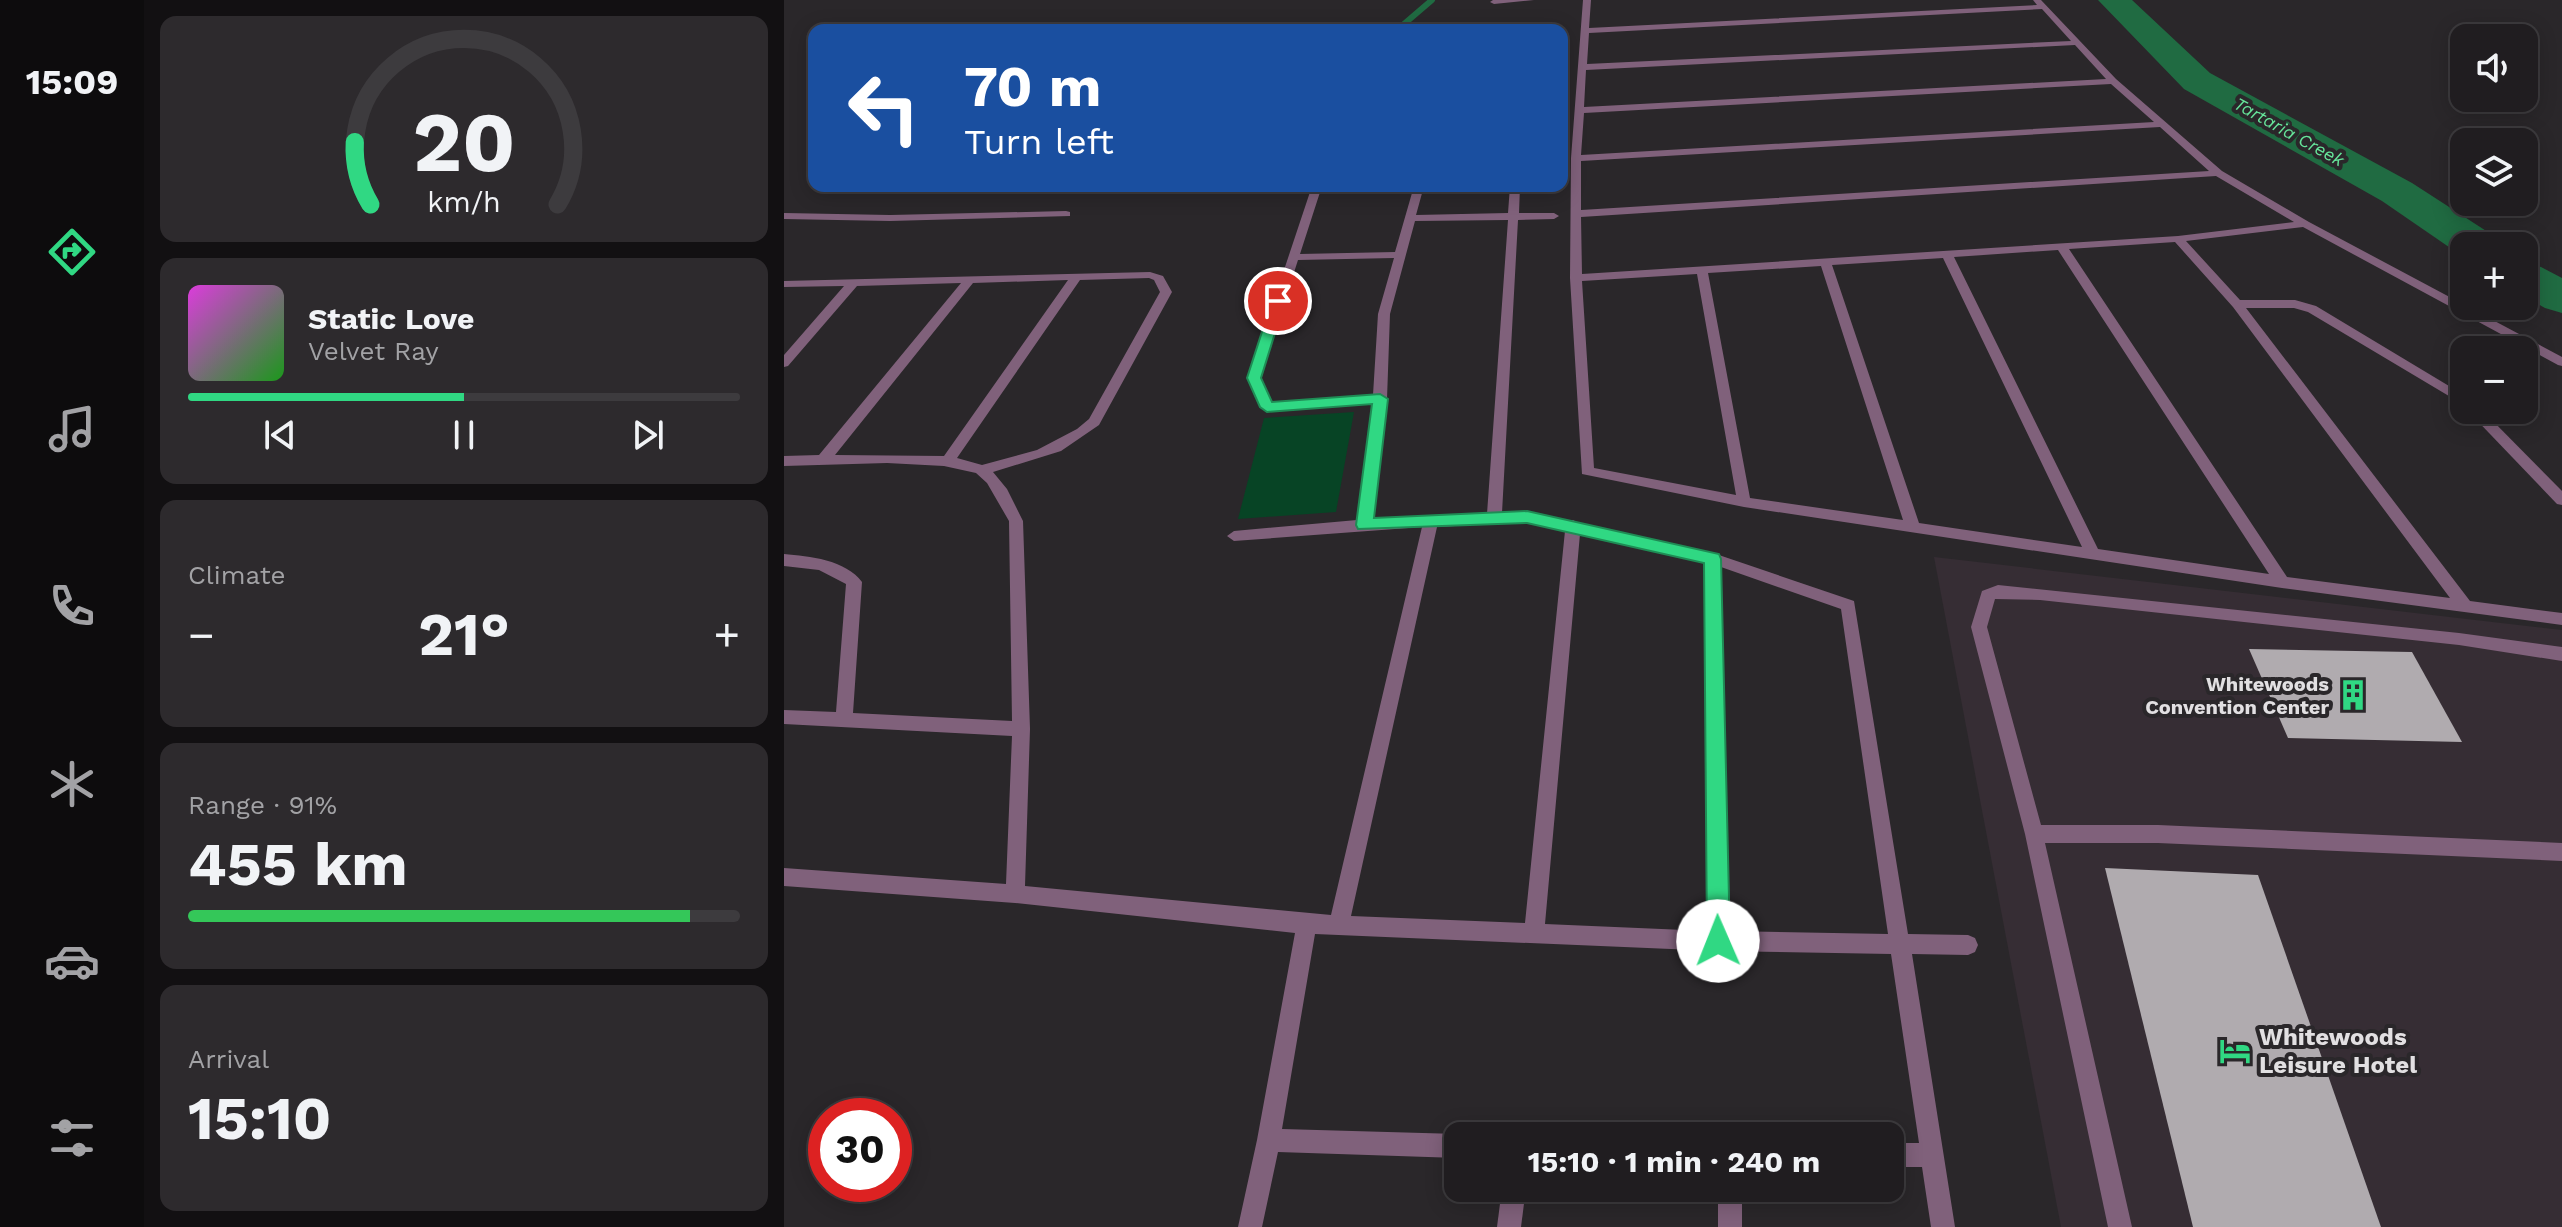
<!DOCTYPE html>
<html lang="en">
<head>
<meta charset="utf-8">
<style>
  :root { --surface:#201d20; --page:#2d2a2d; --text:#f1f3f6; --muted:#a2a2a5; --line:#3d3b3e; --accent:#30d883 }
  body { margin:0; font-family:"Work Sans",sans-serif; background:var(--page); color:var(--text); height:100vh; display:flex; flex-direction:column; font-size:30px; white-space:nowrap }
  * { box-sizing:border-box; margin:0 }
  p { font-size:26px; color:var(--muted) }
  .icon { flex:none; width:44px; height:44px; fill:none; stroke:currentColor; stroke-width:2; stroke-linecap:round; stroke-linejoin:round }
  .map { position:relative; flex:1; overflow:hidden }
  .drawer { display:flex; flex-direction:column; gap:16px; padding:16px; background:#121012; width:640px }
  .drawer>* { flex:none }
  .top-card { position:absolute; left:24px; top:24px; width:760px; height:168px; border-radius:16px; box-shadow:0 4px 20px #0003,0 0 0 2px var(--line); background:#1a4fa0; color:#fff; overflow:hidden }
  .tools { position:absolute; left:1666px; top:24px; display:grid; gap:16px }
  .tools a { display:grid; place-items:center; width:88px; height:88px; border-radius:16px; background:var(--surface); box-shadow:0 4px 20px #0003,0 0 0 2px var(--line); font-size:40px }
  .speed { position:absolute; left:24px; top:1098px; display:flex; gap:16px; font-size:40px; font-weight:700; text-align:center }
  .speed>* { display:grid; place-content:center; width:104px; height:104px; border-radius:50%; background:var(--surface); box-shadow:0 4px 20px #0003,0 0 0 2px var(--line); line-height:1 }
  .speed .limit { border:12px solid #d22; background:#fff; color:#111 }
  .pin { position:absolute; display:grid; place-items:center; width:68px; height:68px; color:#fff; margin:-34px; border:4px solid #fff; border-radius:50%; box-shadow:0 2px 8px #0007 }
  .me { position:absolute; width:88px; margin:-44px; rotate:359deg; stroke-linejoin:round; filter:drop-shadow(0 0 6px #0008) }
  .turn { display:flex; align-items:center; gap:28px; height:168px; padding:0 24px; font-size:36px }
  .turn .icon { width:104px; height:104px; stroke-width:2.5 }
  .turn b { display:block; font-size:56px; line-height:68px }
  .big { font-size:60px; font-weight:700; line-height:1.1 }
  .drawer .tile { flex:1; display:flex; flex-direction:column; justify-content:center; gap:12px; min-width:0; padding:0 28px; border-radius:16px; background:var(--page) }
  .drawer .dial { align-items:center; gap:0 }
  .dial svg { height:208px; overflow:visible; fill:none; stroke:var(--line); stroke-width:7; stroke-linecap:round; text-anchor:middle }
  .dial text { fill:var(--text); stroke:none }
  .song { display:flex; align-items:center; gap:24px }
  .cover { width:96px; height:96px; border-radius:12px; background:linear-gradient(135deg,hsl(300 70% 55%),hsl(120 70% 35%)) }
  .played { height:8px; border-radius:4px; background:linear-gradient(90deg,var(--accent) 50%,var(--line) 50%) }
  .keys { display:flex; justify-content:space-around; direction:ltr }
  .heat { display:flex; justify-content:space-between; align-items:center; font-size:44px; direction:ltr }
  .charge { height:12px; border-radius:6px; background:linear-gradient(90deg,#34c759 91%,var(--line) 0) }
  .trip { position:absolute; left:660px; top:1122px; width:460px; height:80px; border-radius:16px; background:var(--surface); box-shadow:0 4px 20px #0003,0 0 0 2px var(--line); font-weight:700; line-height:80px; text-align:center }
  main { display:flex; flex:1; min-height:0 }
  .dock { display:flex; flex-direction:column; width:144px; justify-content:space-around; align-items:center; background:#0d0c0d; color:var(--muted) }
  .dock .icon { width:56px; height:56px }
  .dock .selected { color:var(--accent) }
  .dock b { font-size:36px; color:var(--text) }
  .map>svg:first-child { display:block }
  .built { fill:#362d34 }
  .green { fill:#074425 }
  .lines { fill:none; stroke-linecap:round; stroke-linejoin:round }
  .stream { stroke:#206b42; stroke-width:6 }
  .river { fill:#206b42; fill-rule:evenodd }
  .building { fill:#b0abaf }
  .service { fill:#80617b; fill-rule:evenodd }
  .minor { fill:#80617b; fill-rule:evenodd }
  .route { fill:#30d883; stroke:#1f8c55; stroke-width:2 }
  .labels { text-anchor:middle; stroke-width:8; stroke-linejoin:round; paint-order:stroke }
  .far-water-label { font-size:18px; font-style:italic; fill:#66e49a; stroke:#2a272a }
  .poi-label { font-size:20px; font-weight:bold; fill:#e2e0e2; stroke:#2a272a; text-anchor:end }
  .near-poi-label { font-size:24px; font-weight:bold; fill:#e2e0e2; stroke:#2a272a; text-anchor:start }
</style>
</head>
<body>
<main>
<nav class="dock">
<b>15:09</b>
<svg class="icon selected" aria-label="directions" viewBox="0 0 24 24"><path d="M12 3l9 9-9 9-9-9zM9 14v-3h6M13 9l2 2-2 2"/></svg>
<svg class="icon" aria-label="music" viewBox="0 0 24 24"><path d="M9 18V5l10-2v13"/><circle cx="6" cy="18" r="3"/><circle cx="16" cy="16" r="3"/></svg>
<svg class="icon" aria-label="phone" viewBox="0 0 24 24"><path d="M5 4h4l2 5-3 2q2 4 5 5l2-3 5 2v4C11 20 4 13 5 4z"/></svg>
<svg class="icon" aria-label="climate" viewBox="0 0 24 24"><path d="M12 3v18M4 7l16 10M4 17L20 7"/></svg>
<svg class="icon" aria-label="car" viewBox="0 0 24 24"><path d="M5 17H2v-5l4-1 3-4h7l3 4 3 1v5h-3M9 17h6M6 11h13"/><circle cx="7" cy="17" r="2"/><circle cx="17" cy="17" r="2"/></svg>
<svg class="icon" aria-label="filters" viewBox="0 0 24 24"><path d="M4 7h16M4 17h16"/><circle cx="9" cy="7" r="2"/><circle cx="15" cy="17" r="2"/></svg>
</nav>
<section class="drawer">
<div class="tile dial"><svg viewBox="0 0 100 80">
<path d="M14 69A42 42 0 1 1 86 69"/>
<path d="M14 69A42 42 0 0 1 8 45" stroke="#30d883"/>
<text x="50" y="56" font-size="32" font-weight="700">20</text>
<text x="50" y="72" font-size="11">km/h</text>
</svg></div>
<div class="tile">
<div class="song"><i class="cover"></i><div><b>Static Love</b><p>Velvet Ray</p></div></div>
<div class="played"></div>
<div class="keys"><svg class="icon" aria-label="previous" viewBox="0 0 24 24"><path d="M18 5L8 12l10 7zM5 5v14"/></svg><svg class="icon" aria-label="pause" viewBox="0 0 24 24"><path d="M8 5v14M16 5v14"/></svg><svg class="icon" aria-label="next" viewBox="0 0 24 24"><path d="M6 5l10 7-10 7zM19 5v14"/></svg></div>
</div>
<div class="tile"><p>Climate</p>
<div class="heat"><a>−</a><b class="big">21°</b><a>+</a></div>
</div>
<div class="tile"><p>Range · 91%</p><b class="big">455 km</b><div class="charge"></div></div>
<div class="tile"><p>Arrival</p><b class="big">15:10</b></div>
</section>
<div class="map">
<svg width="1778" height="1227" viewBox="0 0 1778 1227">
  <rect width="100%" height="100%" fill="#2a272a"/>
  <path class="built" d="M1150 557 1778 630V1227H1277Z"/>
  <path class="green" d="M570 412 552 512 454 519 480 418Z"/>
  <g class="lines">
    <path class="stream" d="M613 30 648 0"/>
    <g class="river">
      <path d="M1314 0H1348L1426 73 1628 183 1710 236 1717 246H1680L1678 256 1598 201 1400 89Z"/>
      <path d="M1740 263 1757 267 1778 278V313L1761 308 1740 296Z"/>
    </g>
  </g>
  <g class="building">
    <path d="M1465 649 1628 652 1678 742 1504 738Z"/>
    <path d="M1321 868 1474 875 1597 1227H1409Z"/>
  </g>
  <g class="lines">
    <path class="service" d="M1214 585 1675 633 1778 647V661L1675 645 1256 600 1211 599 1203 627 1257 825H1374L1778 843V861L1374 843H1261L1348 1227H1324L1241 834 1187 627 1198 591Z"/>
    <g class="minor">
      <path d="M709 0H750L710 4 706 2Z"/>
      <path d="M799 0H807L805 28 1253 5 1249 0H1257L1332 79 1438 171 1525 222 1778 357V366L1774 365 1519 227 1402 241 1456 300H1511L1532 306 1680 395V405L1524 312 1510 308H1462L1686 601 1778 613V625L1498 588 960 507 798 474 786 278 787 158ZM1258 9 1287 41 803 64 805 33ZM1291 45 1322 79 800 107 802 70ZM1327 84 1370 122 797 155 800 113ZM1376 127 1425 171 797 210V161ZM1432 176 1510 222 1394 236 798 274 797 217ZM1391 242 1449 307 1666 598 1503 577 1285 249ZM1274 250 1485 574 1314 549 1170 257ZM1159 258 1298 547 1135 523 1048 265ZM1037 266 1119 520 966 498 924 273ZM913 274 952 495 810 468 798 281Z"/>
      <path d="M778 45 785 47 786 49 778 51Z"/>
      <path d="M528 186H538L516 254 611 252 630 186H640L632 215 724 213 726 186H736L735 213H770L775 216 770 219 734 220 718 513 743 512 784 521 789 520 796 524 929 553 1070 601 1124 934 1184 935 1191 938 1194 945 1191 952 1184 955 1128 954 1171 1227H1147L1138 1167H1106V1143H1135L1107 954 934 951 531 934 498 1129 674 1134 678 1136H674V1158L494 1152 478 1227H454L473 1140 511 933 231 903 0 886V868L222 884 228 736 0 724V710L52 712 62 584 35 570 0 566V554C25 556 62 560 78 582L69 713 228 721 225 521 203 483 192 473 160 466 103 463 0 466V456L35 455 177 283 73 286 4 366 0 367V355L60 286 0 287V281L366 272 379 276 388 292 315 425 277 451 209 472 223 489 239 521 246 729 241 886 547 915 638 527 450 541 443 536 450 531 573 520 589 404 483 411 476 407 464 378ZM724 220 703 514 588 519 603 399 606 314 631 221ZM610 258 594 314 589 395 488 403 476 378 514 260ZM365 278 370 280 376 292 305 419 293 429 253 450 198 465 173 458 296 280ZM284 280 160 456 51 455 189 283ZM743 522 781 531 741 923 567 916 653 527ZM796 534 921 563 924 931 761 924ZM937 567 1057 609 1104 934 944 931Z"/>
      <path d="M282 211 286 212V216L106 221 0 219V213L106 215Z"/>
      <path d="M1683 410H1698L1778 491V505L1773 504Z"/>
      <path d="M718 1188H742L737 1227H713Z"/>
      <rect x="934" y="1188" width="24" height="39"/>
    </g>
  </g>
  <path class="route" d="M494 297 501 301 477 378 488 402 596 394 604 399 590 518 743 511 935 554 937 559 946 941 943 949 934 952 926 949 923 941 920 563 743 523 574 529 572 525 588 404 483 412 476 407 463 378 488 301Z"/>
  <defs>
    <symbol id="building-bare" viewBox="-9 -9 18 18"><path d="M-4-6H4V6H1V3H-1V6H-4ZM-2.5-4.3h1.7v1.8h-1.7ZM.8-4.3h1.7v1.8H.8ZM-2.5-1h1.7V.8h-1.7ZM.8-1h1.7V.8H.8Z" fill="#30d883" stroke="#2a272a" stroke-width="2.5" paint-order="stroke"/></symbol>
    <symbol id="hotel-bare" viewBox="-9 -9 18 18"><path d="M-6-4.5h1.5V1H6V5H4.5V3h-9V5H-6ZM-4 0a1.8 1.8 0 1 1 3.6 0ZM.5 0V-2.5h3Q6-2.5 6 0Z" fill="#30d883" stroke="#2a272a" stroke-width="2.5" paint-order="stroke"/></symbol>
  </defs>
  <g fill-rule="evenodd">
    <use href="#building-bare" x="1547" y="673" width="44" height="44"/>
    <use href="#hotel-bare" x="1429" y="1029" width="44" height="44"/>
  </g>
  <g class="labels">
    <g class="far-water-label">
      <text transform="translate(1505 132) rotate(29)" y="6">Tartaria Creek</text>
    </g>
    <g class="poi-label">
      <text x="1545" y="691">Whitewoods<tspan x="1545" dy="23">Convention Center</tspan></text>
    </g>
    <g class="near-poi-label">
      <text x="1475" y="1045">Whitewoods<tspan x="1475" dy="28">Leisure Hotel</tspan></text>
    </g>
  </g>
</svg>
<div class="tools">
<a><svg class="icon" aria-label="sound" viewBox="0 0 24 24"><path d="M4 9h4l5-4v14l-5-4H4zM17 9q2 3 0 6"/></svg></a>
<a><svg class="icon" aria-label="layers" viewBox="0 0 24 24"><path d="M12 4l9 5-9 5-9-5zM3 14l9 5 9-5"/></svg></a>
<a>+</a>
<a>−</a>
</div>
<div class="speed"><div class="limit">30</div></div>
<div class="pin" style="left:494px;top:301px;background:#d93025"><svg class="icon" aria-label="arrive" viewBox="0 0 24 24"><path d="M6 21V4h12l-3 4 3 4H6"/></svg></div>
<svg class="me" style="left:934px;top:941px" viewBox="-20 -20 40 40"><circle r="19" fill="#fff"/><path d="M0-13L10 11 0 6-10 11z" fill="#30d883"/></svg>
<div class="trip">15:10 · 1 min · 240 m</div>
<div class="top-card">
<div class="turn"><svg class="icon" aria-label="left" viewBox="0 0 24 24"><path d="M17 20v-9H6M10 6l-5 5 5 5"/></svg><div><b>70 m</b>Turn left</div></div>
</div>
</div>
</main>
</body>
</html>
